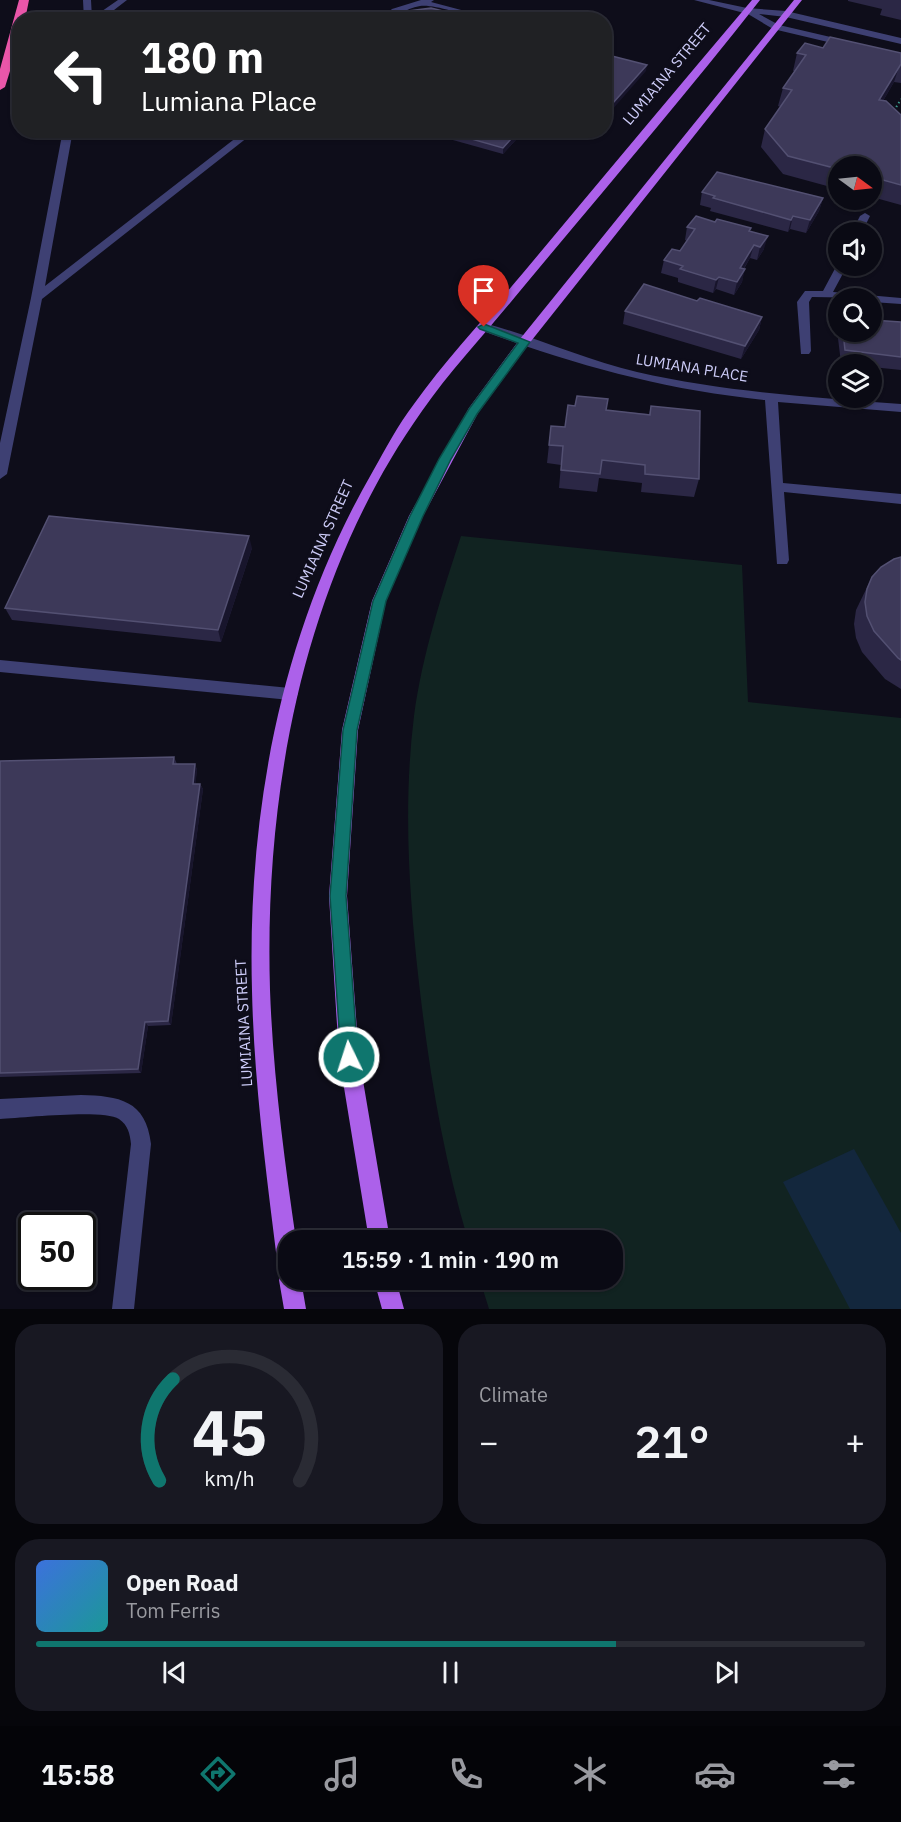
<!DOCTYPE html>
<html lang="en">
<head>
<meta charset="utf-8">
<style>
  :root { --surface:#0a0a14; --page:#181822; --text:#f1f3f6; --muted:#999aa0; --line:#2a2b34; --accent:#0f766e }
  body { margin:0; font-family:"IBM Plex Sans",sans-serif; background:var(--page); color:var(--text); height:100vh; display:flex; flex-direction:column; font-size:22px; white-space:nowrap }
  * { box-sizing:border-box; margin:0 }
  p { font-size:20px; color:var(--muted) }
  .icon { flex:none; width:33px; height:33px; fill:none; stroke:currentColor; stroke-width:2; stroke-linecap:round; stroke-linejoin:round }
  .map { position:relative; height:1309px; overflow:hidden }
  .panel { display:flex; flex-direction:column; gap:15px; padding:15px; background:#06060b; flex:1 }
  .panel>* { flex:none }
  .hud { position:absolute; left:12px; top:12px; width:600px; height:126px; border-radius:24px; box-shadow:0 2px 4px #0004,0 0 0 2px var(--line); background:#202124; color:#fff; overflow:hidden }
  .needle { width:39px; rotate:105deg }
  .fabs { position:absolute; left:828px; top:156px; display:grid; gap:12px }
  .fabs a { display:grid; place-items:center; width:54px; height:54px; border-radius:50%; background:var(--surface); box-shadow:0 2px 4px #0004,0 0 0 2px var(--line); font-size:30px }
  .speed { position:absolute; left:18px; top:1212px; display:flex; gap:12px; font-size:30px; font-weight:700; text-align:center }
  .speed>* { display:grid; place-content:center; width:78px; height:78px; border-radius:50%; background:var(--surface); box-shadow:0 2px 4px #0004,0 0 0 2px var(--line); line-height:1 }
  .speed .limit { border:3px solid #111; border-radius:9px; background:#fff; color:#111 }
  .pin { position:absolute; display:grid; place-items:center; width:51px; height:51px; color:#fff; margin:-62px -26px; border-radius:50% 50% 50% 0; rotate:-45deg; box-shadow:0 0 6px #0007 }
  .pin .icon { rotate:45deg }
  .me { position:absolute; width:66px; margin:-33px; rotate:356deg; stroke-linejoin:round; filter:drop-shadow(0 0 4px #0008) }
  .turn { display:flex; align-items:center; gap:21px; height:126px; padding:0 30px; font-size:27px }
  .turn .icon { width:78px; height:78px; stroke-width:2.5 }
  .turn b { display:block; font-size:42px; line-height:51px }
  .big { font-size:45px; font-weight:600; line-height:1.1 }
  .panel .card { flex:1; display:flex; flex-direction:column; justify-content:center; gap:9px; min-width:0; padding:0 21px; border-radius:24px; background:var(--page) }
  .panel .dial { align-items:center; gap:0 }
  .dial svg { height:156px; overflow:visible; fill:none; stroke:var(--line); stroke-width:7; stroke-linecap:round; text-anchor:middle }
  .dial text { fill:var(--text); stroke:none }
  .song { display:flex; align-items:center; gap:18px }
  .cover { width:72px; height:72px; border-radius:9px; background:linear-gradient(135deg,hsl(220 70% 55%),hsl(180 70% 35%)) }
  .played { height:6px; border-radius:3px; background:linear-gradient(90deg,var(--accent) 70%,var(--line) 70%) }
  .keys { display:flex; justify-content:space-around; direction:ltr }
  .heat { display:flex; justify-content:space-between; align-items:center; font-size:33px; direction:ltr }
  .panel .tiles { flex:1; display:grid; gap:15px; grid-template-columns:1fr 1fr }
  .card:last-child { grid-column:span 2 }
  .trip { position:absolute; left:278px; top:1230px; width:345px; height:60px; border-radius:24px; background:var(--surface); box-shadow:0 2px 4px #0004,0 0 0 2px var(--line); font-weight:600; line-height:60px; text-align:center }
  .menu { display:flex; height:96px; justify-content:space-around; align-items:center; background:#040408; color:var(--muted) }
  .menu .icon { width:42px; height:42px }
  .menu .on { color:var(--accent) }
  .menu b { font-size:27px; color:var(--text) }
  .map>svg:first-child { display:block }
  .green { fill:#112321 }
  .water { fill:#13273d }
  .lines { fill:none; stroke-linecap:round; stroke-linejoin:round }
  .path { stroke:#3b9e8f; stroke-width:2; stroke-dasharray:1.5 3; stroke-linecap:butt }
  .minor { fill:#3e4073; fill-rule:evenodd }
  .major { fill:#ac61ea; fill-rule:evenodd }
  .highway { fill:#e956a9; fill-rule:evenodd }
  .wall { fill:#2b2745 }
  .shaded-wall { fill:#18152c }
  .building { fill:#3d3959; stroke:#535072; stroke-width:1.5 }
  .route { fill:#0f766e; stroke:#0a4d48; stroke-width:1.5 }
  .labels { text-anchor:middle; stroke-width:6; stroke-linejoin:round; paint-order:stroke }
  .street-label { font-size:15px; fill:#cdccf8; stroke:#0e0d1a }
</style>
</head>
<body>
<div class="map">
<svg width="901" height="1309" viewBox="0 0 901 1309">
  <rect width="100%" height="100%" fill="#0e0d1a"/>
  <path class="green" d="M461 536 742 565 748 702 901 718V1309H489L480 1280H612V1240H468C443 1156 429 1070 419 983 409 894 403 805 414 716 422 655 442 594 461 536Z"/>
  <path class="water" d="M854 1149 901 1233V1309H850L783 1182Z"/>
  <g class="lines">
    <path class="path" d="M894 111 901 99"/>
    <g class="minor">
      <path d="M83 0H91L92 18 118 0H127L101 20H84Z"/>
      <path d="M421 0H434L431 2 480 15 476 18C462 14 433 4 420 6 405 8 394 20 380 20L392 9Z"/>
      <path d="M694 0H709L747 8 786 11 901 38V44L786 17 759 14 779 25 852 42 853 44 849 47 773 29 748 14Z"/>
      <path d="M63 130H73L45 286 246 130H257L42 299 7 474 0 479V443L31 298Z"/>
      <path d="M865 213 870 216 862 232H852L860 216Z"/>
      <path d="M838 263V266H847L833 292 901 298V304L872 302V298L812 297 809 302 811 351 809 354H801L797 302 805 291H823Z"/>
      <path d="M484 323C536 337 585 360 637 372 724 392 813 397 901 404V412L778 402 783 483 901 494V504L784 492 789 560 787 564H777L765 400C664 390 575 365 480 330V324Z"/>
      <path d="M0 660 290 688 295 689 298 694 295 699 290 700 0 672Z"/>
      <path d="M81 1095C119 1096 146 1100 151 1144L134 1309H112L131 1144C130 1134 128 1125 119 1119 103 1109 23 1118 0 1119V1099Z"/>
    </g>
    <g class="major">
      <path d="M752 0H760C681 101 597 198 515 297 484 335 450 371 422 411 304 577 264 789 270 990 273 1074 284 1157 296 1240H288V1280H301L306 1309H284L279 1280 282 1272 287 1270 280 1268 277 1260C266 1171 254 1081 252 991 247 810 282 628 373 471 386 448 398 425 414 404 447 358 487 316 523 273 599 182 675 91 752 0Z"/>
      <path d="M794 0H802L528 345 478 413 423 516 386 601 358 730 347 896 359 1057 390 1240H369L339 1057 329 896 342 730 372 601 409 516 469 408 520 339Z"/>
      <path d="M374 1280H396L404 1309H382Z"/>
    </g>
    <path class="highway" d="M19 0H29L25 20H20V39L5 87 0 90V69Z"/>
  </g>
  <g class="wall">
    <path d="M848 0H901V20L880 15 882 9 848 1Z"/>
    <path d="M823 48 901 53V83L894 82 883 101 901 115V205L872 197V166H838V189L783 174 761 147 765 129 781 107 778 106 783 88 795 71H793L797 53Z"/>
    <path d="M417 130H525L503 154Z"/>
    <path d="M702 192 823 198 819 211 806 233 790 229 788 232 710 211 711 208 700 205Z"/>
    <path d="M687 227 750 232 764 249 757 260 750 258 744 269 742 282 734 295 716 289 713 293 678 282V278L661 273 664 260 680 251 687 241 685 240Z"/>
    <path d="M697 301 762 317 759 330 741 359 623 324 625 311Z"/>
    <path d="M901 322V370L872 367V364H853L841 363 837 330 838 327V332H872Z"/>
    <path d="M651 406 699 479 694 497 641 492 642 483 599 478 597 492 559 488 561 465 547 463 551 426 565 427 606 410 649 414Z"/>
    <path d="M252 548 221 642 12 620 5 608Z"/>
    <path d="M901 557V689L885 679 862 652 856 638 854 624 856 610 872 577Z"/>
    <path d="M174 757 177 764H195L197 770 195 784H200L203 789 171 1025 148 1026 141 1073 0 1077V761Z"/>
  </g>
  <g class="shaded-wall">
    <path d="M900 64 894 82 873 118 879 100Z"/>
    <path d="M647 65 646 71 604 119V113Z"/>
    <path d="M519 130H525L503 154V148Z"/>
    <path d="M823 198 819 211 806 233 810 220Z"/>
    <path d="M793 216 790 229 788 232 791 220Z"/>
    <path d="M768 236 764 249 757 260 760 247Z"/>
    <path d="M754 245 750 258 736 281 740 268Z"/>
    <path d="M745 269 742 282 734 295 737 282Z"/>
    <path d="M719 277 716 289 713 293 716 280Z"/>
    <path d="M762 317 759 330 741 359 745 346Z"/>
    <path d="M249 536 252 548 221 642 218 630Z"/>
    <path d="M195 764 197 770 195 790 193 784Z"/>
    <path d="M200 784 203 789 171 1025 168 1021Z"/>
    <path d="M145 1022 148 1026 141 1073 138 1069Z"/>
  </g>
  <g class="building">
    <path d="M431 8 463 16 459 19 460 20H397L408 11Z"/>
    <path d="M830 37 901 53V64L879 100 886 101 901 115V185L872 177V166H838V169L788 156 765 129 792 90 783 88 806 55 797 53 805 43 823 48Z"/>
    <path d="M604 54 647 65 604 113Z"/>
    <path d="M440 130H519L503 148Z"/>
    <path d="M717 172 823 198 810 220 793 216 791 220 713 198 715 196 702 192Z"/>
    <path d="M696 216 715 222 717 219 751 228 749 231 768 236 760 247 754 245 740 268 745 269 737 282 719 277 716 280 680 269 683 266 664 260 672 249 680 251 695 229 687 227Z"/>
    <path d="M644 284 697 301 700 298 762 317 745 346 625 311Z"/>
    <path d="M872 320 901 322V357L845 350 843 332H872Z"/>
    <path d="M577 396 608 399 606 410 650 415 651 406 700 411 699 479 645 474V465L602 460 600 474 561 470 563 446 549 445 551 426 565 427 568 405 575 406Z"/>
    <path d="M49 516 249 536 218 630 5 608Z"/>
    <path d="M901 557V660L898 658 874 631 867 616 865 602 867 589 872 577 881 567 894 559Z"/>
    <path d="M174 757 173 764H195L193 784H200L168 1021 145 1022 138 1069 0 1073V761Z"/>
  </g>
  <path class="route" d="M484 324 530 342 477 414 451 459 423 516 386 601 357 730 346 896 358 1057 356 1063 349 1066 343 1063 341 1057 330 896 343 730 373 601 410 516 439 459 469 409 518 343 480 329 478 327Z"/>
  <g class="labels">
    <g class="street-label">
      <text transform="translate(667 74) rotate(-50)" y="5">LUMIAINA STREET</text>
      <text transform="translate(692 368) rotate(9)" y="5">LUMIANA PLACE</text>
      <text transform="translate(323 539) rotate(-66)" y="5">LUMIAINA STREET</text>
      <text transform="translate(244 1023) rotate(-93)" y="5">LUMIAINA STREET</text>
    </g>
  </g>
</svg>
<div class="fabs">
<a><svg class="needle" viewBox="-14 -14 28 28"><path d="M0-13l5 13h-10z" fill="#e53935"/><path d="M0 13l5-13h-10z" fill="#999aa0"/></svg></a>
<a><svg class="icon" aria-label="sound" viewBox="0 0 24 24"><path d="M4 9h4l5-4v14l-5-4H4zM17 9q2 3 0 6"/></svg></a>
<a><svg class="icon" aria-label="search" viewBox="0 0 24 24"><circle cx="10" cy="10" r="6"/><path d="M15 15l6 6"/></svg></a>
<a><svg class="icon" aria-label="layers" viewBox="0 0 24 24"><path d="M12 4l9 5-9 5-9-5zM3 14l9 5 9-5"/></svg></a>
</div>
<div class="speed"><div class="limit">50</div></div>
<div class="pin" style="left:484px;top:327px;background:#d93025"><svg class="icon" aria-label="arrive" viewBox="0 0 24 24"><path d="M6 21V4h12l-3 4 3 4H6"/></svg></div>
<svg class="me" style="left:349px;top:1057px" viewBox="-20 -20 40 40"><circle r="17" fill="#0f766e" stroke="#fff" stroke-width="3"/><path d="M0-11L8 9 0 5-8 9z" fill="#fff"/></svg>
<div class="trip">15:59 · 1 min · 190 m</div>
<div class="hud">
<div class="turn"><svg class="icon" aria-label="left" viewBox="0 0 24 24"><path d="M17 20v-9H6M10 6l-5 5 5 5"/></svg><div><b>180 m</b>Lumiana Place</div></div>
</div>
</div>
<section class="panel">
<div class="tiles">
<div class="card dial"><svg viewBox="0 0 100 80">
<path d="M14 69A42 42 0 1 1 86 69"/>
<path d="M14 69A42 42 0 0 1 21 17" stroke="#0f766e"/>
<text x="50" y="56" font-size="32" font-weight="700">45</text>
<text x="50" y="72" font-size="11">km/h</text>
</svg></div>
<div class="card"><p>Climate</p>
<div class="heat"><a>−</a><b class="big">21°</b><a>+</a></div>
</div>
<div class="card">
<div class="song"><i class="cover"></i><div><b>Open Road</b><p>Tom Ferris</p></div></div>
<div class="played"></div>
<div class="keys"><svg class="icon" aria-label="previous" viewBox="0 0 24 24"><path d="M18 5L8 12l10 7zM5 5v14"/></svg><svg class="icon" aria-label="pause" viewBox="0 0 24 24"><path d="M8 5v14M16 5v14"/></svg><svg class="icon" aria-label="next" viewBox="0 0 24 24"><path d="M6 5l10 7-10 7zM19 5v14"/></svg></div>
</div>
</div>
</section>
<nav class="menu">
<b>15:58</b>
<svg class="icon on" aria-label="directions" viewBox="0 0 24 24"><path d="M12 3l9 9-9 9-9-9zM9 14v-3h6M13 9l2 2-2 2"/></svg>
<svg class="icon" aria-label="music" viewBox="0 0 24 24"><path d="M9 18V5l10-2v13"/><circle cx="6" cy="18" r="3"/><circle cx="16" cy="16" r="3"/></svg>
<svg class="icon" aria-label="phone" viewBox="0 0 24 24"><path d="M5 4h4l2 5-3 2q2 4 5 5l2-3 5 2v4C11 20 4 13 5 4z"/></svg>
<svg class="icon" aria-label="climate" viewBox="0 0 24 24"><path d="M12 3v18M4 7l16 10M4 17L20 7"/></svg>
<svg class="icon" aria-label="car" viewBox="0 0 24 24"><path d="M5 17H2v-5l4-1 3-4h7l3 4 3 1v5h-3M9 17h6M6 11h13"/><circle cx="7" cy="17" r="2"/><circle cx="17" cy="17" r="2"/></svg>
<svg class="icon" aria-label="filters" viewBox="0 0 24 24"><path d="M4 7h16M4 17h16"/><circle cx="9" cy="7" r="2"/><circle cx="15" cy="17" r="2"/></svg>
</nav>
</body>
</html>
